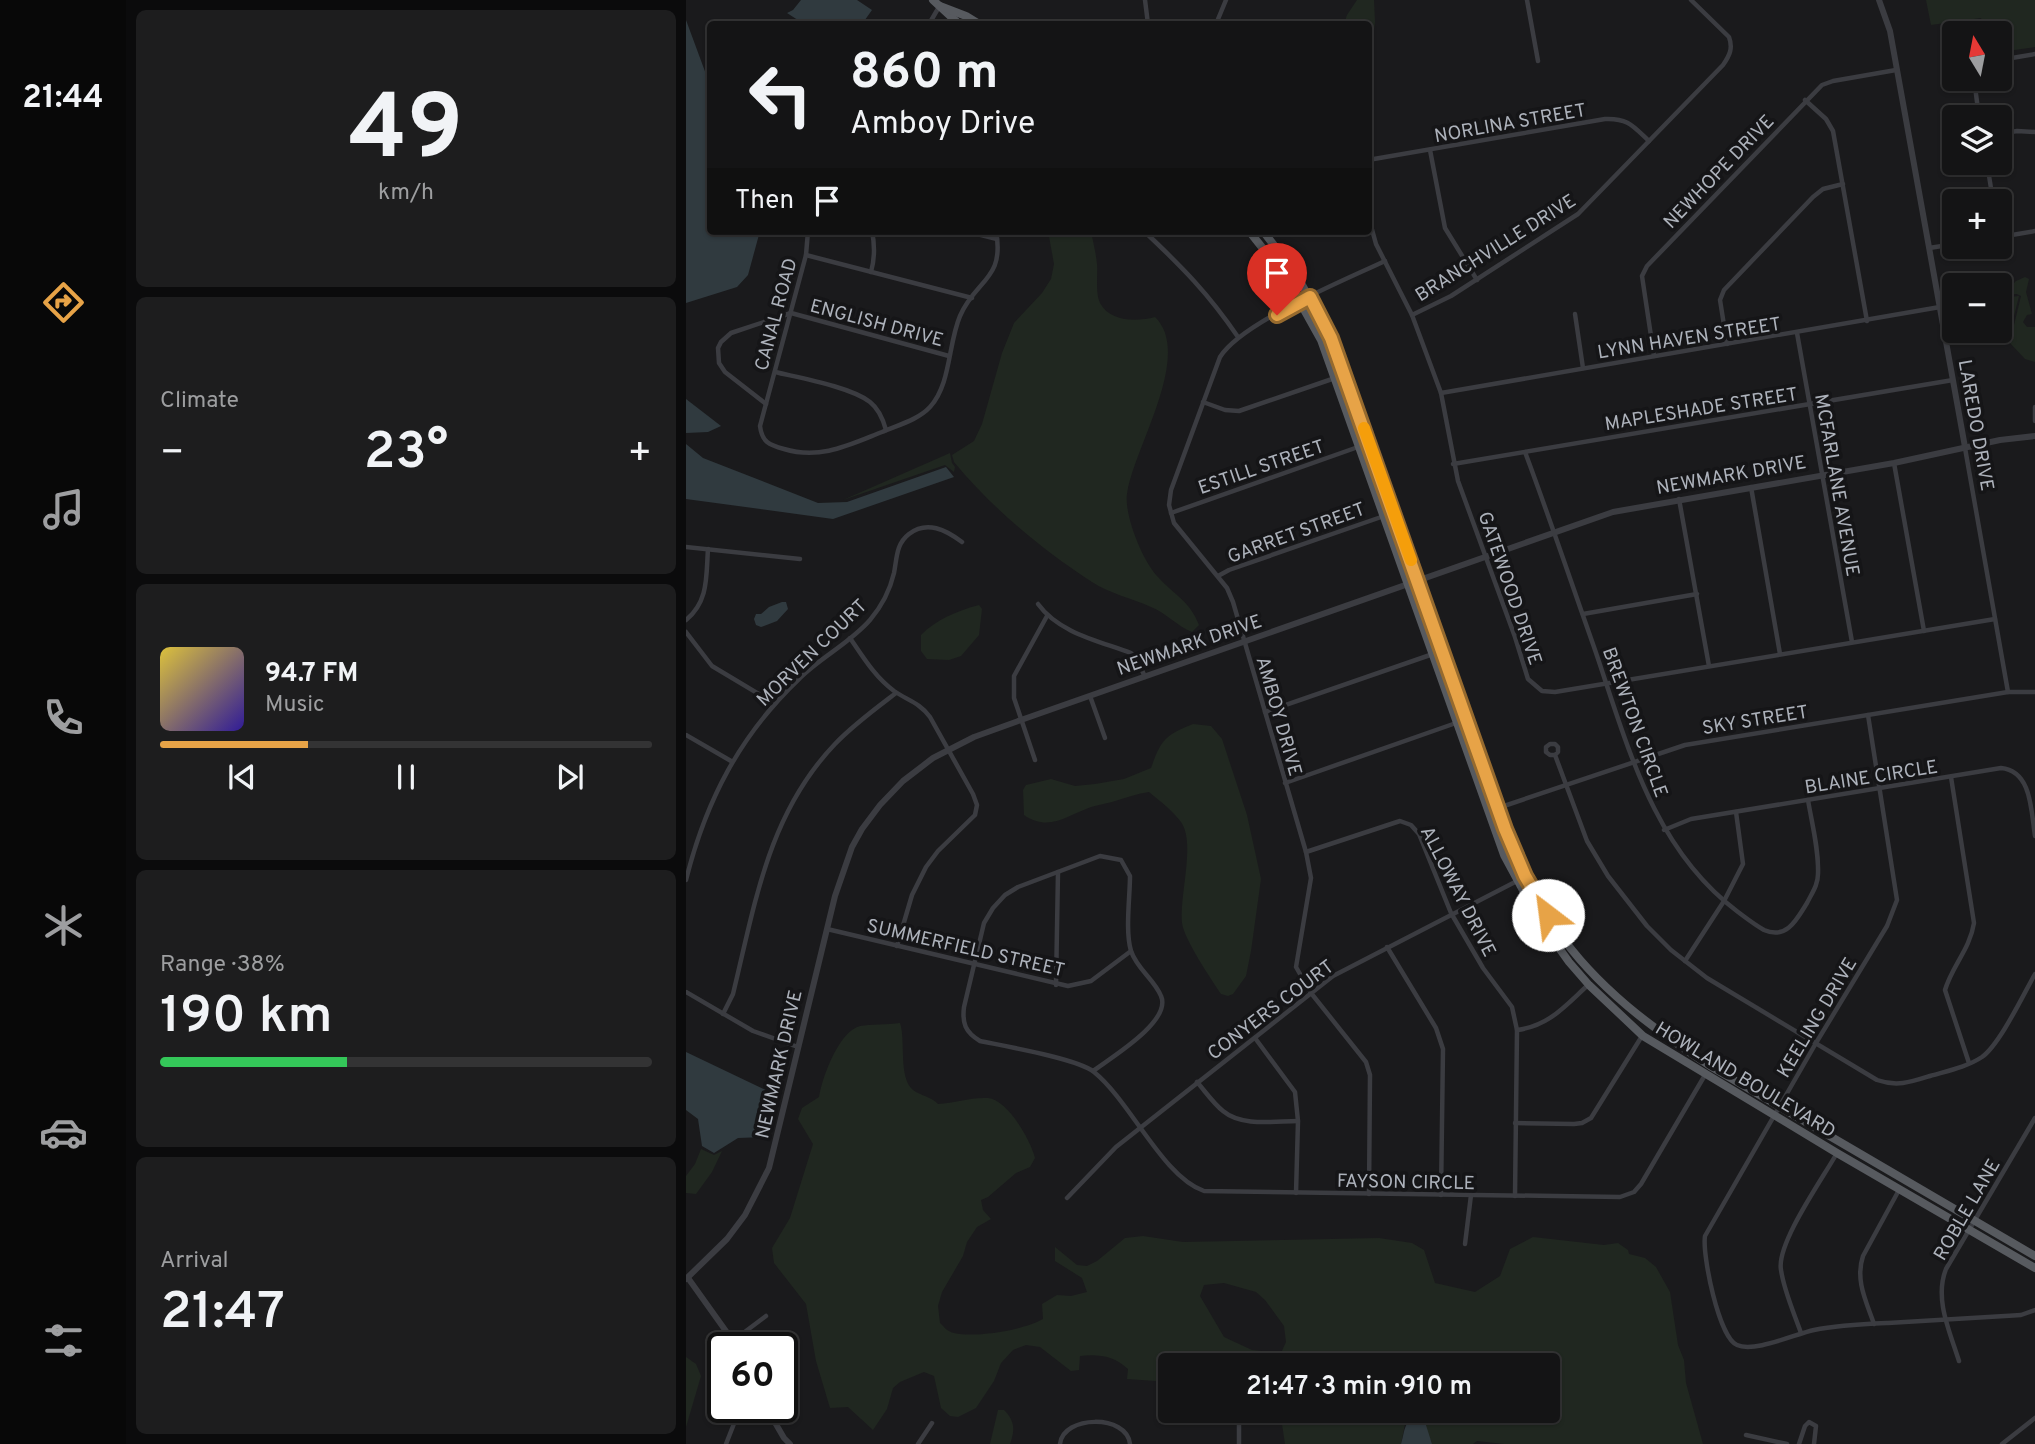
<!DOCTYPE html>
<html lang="en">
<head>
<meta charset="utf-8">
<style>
  :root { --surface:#141415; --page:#1d1d1e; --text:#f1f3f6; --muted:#9d9ea0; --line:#333334; --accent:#e7a347 }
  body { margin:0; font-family:Overpass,sans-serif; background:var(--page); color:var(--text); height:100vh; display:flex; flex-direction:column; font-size:26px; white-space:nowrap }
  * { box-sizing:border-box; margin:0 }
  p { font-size:23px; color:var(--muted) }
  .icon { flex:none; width:38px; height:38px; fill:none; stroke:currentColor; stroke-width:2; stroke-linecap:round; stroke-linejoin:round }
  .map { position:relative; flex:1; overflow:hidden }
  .side { display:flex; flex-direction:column; gap:10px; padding:10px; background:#0b0b0c; width:560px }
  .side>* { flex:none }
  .guide { position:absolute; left:21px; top:21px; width:665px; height:214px; border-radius:7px; box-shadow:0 2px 5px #0004,0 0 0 2px var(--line); background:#141415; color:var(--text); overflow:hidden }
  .needle { width:46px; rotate:350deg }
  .buttons { position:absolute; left:1256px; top:21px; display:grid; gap:14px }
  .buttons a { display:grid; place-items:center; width:70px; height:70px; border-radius:7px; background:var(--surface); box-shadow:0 2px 5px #0004,0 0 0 2px var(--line); font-size:35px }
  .speed { position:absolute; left:21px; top:1332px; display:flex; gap:14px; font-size:35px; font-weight:700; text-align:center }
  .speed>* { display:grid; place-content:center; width:91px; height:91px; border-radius:50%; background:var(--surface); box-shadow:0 2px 5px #0004,0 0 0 2px var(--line); line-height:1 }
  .speed .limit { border:4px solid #111; border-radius:10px; background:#fff; color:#111 }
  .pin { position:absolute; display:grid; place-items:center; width:60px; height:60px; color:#fff; margin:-72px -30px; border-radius:50% 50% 50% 0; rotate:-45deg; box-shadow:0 0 7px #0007 }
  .pin .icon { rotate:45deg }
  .me { position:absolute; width:77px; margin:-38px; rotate:330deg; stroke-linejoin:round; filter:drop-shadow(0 0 5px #0008) }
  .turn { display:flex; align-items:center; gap:24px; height:147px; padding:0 28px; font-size:32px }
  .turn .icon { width:91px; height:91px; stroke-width:2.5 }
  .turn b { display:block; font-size:49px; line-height:60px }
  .then { display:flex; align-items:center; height:66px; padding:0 28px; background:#0003; gap:14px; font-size:26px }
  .big { font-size:52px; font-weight:600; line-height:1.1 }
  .side .widget { flex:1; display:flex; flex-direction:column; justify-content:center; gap:10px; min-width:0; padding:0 24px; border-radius:10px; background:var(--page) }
  .side .dial { align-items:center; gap:0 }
  .dial b { font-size:91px; line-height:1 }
  .song { display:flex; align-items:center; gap:21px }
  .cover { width:84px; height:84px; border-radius:10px; background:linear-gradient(135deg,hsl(50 70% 55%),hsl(250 70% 35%)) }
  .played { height:7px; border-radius:4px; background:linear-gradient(90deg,var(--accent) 30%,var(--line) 30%) }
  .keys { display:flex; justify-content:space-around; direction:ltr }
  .heat { display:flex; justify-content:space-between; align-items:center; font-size:38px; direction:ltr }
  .charge { height:10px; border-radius:5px; background:linear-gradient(90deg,#34c759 38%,var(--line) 0) }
  .trip { position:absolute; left:472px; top:1353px; width:402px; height:70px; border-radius:7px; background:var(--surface); box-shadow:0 2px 5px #0004,0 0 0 2px var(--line); font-weight:600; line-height:70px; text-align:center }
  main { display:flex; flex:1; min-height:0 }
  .tabs { display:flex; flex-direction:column; width:126px; justify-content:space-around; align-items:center; background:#080808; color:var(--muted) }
  .tabs .icon { width:49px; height:49px }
  .tabs .on { color:var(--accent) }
  .tabs b { font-size:32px; color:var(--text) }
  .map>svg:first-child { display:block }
  .green { fill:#202720; fill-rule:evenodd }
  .water { fill:#303a3f }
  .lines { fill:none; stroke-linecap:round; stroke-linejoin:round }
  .minor { stroke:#3b3c41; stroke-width:4.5 }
  .tertiary { stroke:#3b3c41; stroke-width:6 }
  .primary { stroke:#575a5f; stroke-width:8 }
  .route-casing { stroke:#966a2e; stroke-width:18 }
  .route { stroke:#e7a347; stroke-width:12 }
  .slow { stroke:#f59e0b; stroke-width:12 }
  .labels { text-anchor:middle; stroke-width:7; stroke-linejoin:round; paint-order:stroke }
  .street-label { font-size:19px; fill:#adb2bb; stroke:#151517 }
</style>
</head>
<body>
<main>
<nav class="tabs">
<b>21:44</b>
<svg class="icon on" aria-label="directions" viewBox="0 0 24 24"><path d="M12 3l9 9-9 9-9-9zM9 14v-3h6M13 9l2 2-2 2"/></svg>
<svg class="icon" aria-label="music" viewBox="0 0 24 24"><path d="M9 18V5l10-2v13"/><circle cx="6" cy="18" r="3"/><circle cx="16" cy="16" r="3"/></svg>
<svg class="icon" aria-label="phone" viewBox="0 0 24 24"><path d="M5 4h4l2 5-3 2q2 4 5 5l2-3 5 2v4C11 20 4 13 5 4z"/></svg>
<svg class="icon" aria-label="climate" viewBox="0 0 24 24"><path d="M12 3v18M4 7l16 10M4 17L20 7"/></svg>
<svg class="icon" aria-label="car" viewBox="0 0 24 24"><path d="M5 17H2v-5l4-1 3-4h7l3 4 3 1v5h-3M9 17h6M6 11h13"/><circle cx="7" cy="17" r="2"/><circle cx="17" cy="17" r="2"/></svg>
<svg class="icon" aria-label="filters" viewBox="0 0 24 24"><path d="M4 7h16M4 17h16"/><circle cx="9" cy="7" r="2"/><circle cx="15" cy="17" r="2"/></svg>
</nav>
<section class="side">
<div class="widget dial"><b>49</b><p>km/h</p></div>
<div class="widget"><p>Climate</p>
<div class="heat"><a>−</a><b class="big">23°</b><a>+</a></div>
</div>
<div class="widget">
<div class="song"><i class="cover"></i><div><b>94.7 FM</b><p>Music</p></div></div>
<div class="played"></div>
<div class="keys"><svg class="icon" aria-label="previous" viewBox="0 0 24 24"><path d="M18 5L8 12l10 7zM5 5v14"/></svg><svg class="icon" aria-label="pause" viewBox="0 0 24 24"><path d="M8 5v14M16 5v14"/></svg><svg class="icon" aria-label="next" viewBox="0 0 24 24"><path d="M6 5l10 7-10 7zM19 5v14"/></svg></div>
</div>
<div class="widget"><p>Range · 38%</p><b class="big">190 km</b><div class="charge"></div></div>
<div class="widget"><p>Arrival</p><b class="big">21:47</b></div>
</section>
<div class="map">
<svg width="1349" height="1444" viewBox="0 0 1349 1444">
  <rect width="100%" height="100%" fill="#1a1a1c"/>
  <g class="green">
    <path d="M671 0H688L689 22 683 61 682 24H658L661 15Z"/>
    <path d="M1240 0H1349V47L1314 52V33H1299L1295 18 1245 25Z"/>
    <path d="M362 231H405C407 242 410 253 411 264 412 276 409 292 414 303 424 322 451 322 469 317 508 355 447 449 441 494 438 515 457 562 472 577 488 595 504 601 513 625L506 632C491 626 480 613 465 607 445 598 425 594 406 582 355 549 306 508 268 462L266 455 288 441 296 424 316 353 328 323 356 293 365 279 368 264Z"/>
    <path d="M1339 277 1343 279 1340 292 1346 314 1341 315 1337 322 1341 327H1349V362L1339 359 1323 342 1302 332 1318 334 1328 325 1335 296 1331 294 1314 295V289L1323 288 1330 281Z"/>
    <path d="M1333 296 1326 324 1318 331H1314V298Z"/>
    <path d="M264 453 266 463 269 467 268 472 259 465 157 500Z"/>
    <path d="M293 605 296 609 293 635 275 656 263 660 241 659 235 651V635C251 619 271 611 293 605Z"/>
    <path d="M507 724 525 726 536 739 561 815 575 879 565 951 560 976 547 994 542 996 535 994C525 979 498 939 496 923 493 896 510 843 495 822 487 811 474 801 463 792 450 794 439 798 426 802 419 804 411 805 405 807 380 816 363 832 338 815L337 790 340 785 365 779 389 786 409 784 438 779 465 768C475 740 479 735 507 724Z"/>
    <path d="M214 1023C220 1041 212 1077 227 1090 235 1096 244 1096 252 1104 269 1103 285 1097 302 1098 322 1100 345 1141 349 1158L344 1167 330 1173 302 1197 295 1200 297 1210 305 1219 291 1227 281 1242 277 1256 256 1292 252 1306 254 1323C258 1327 262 1332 268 1333 289 1338 338 1330 357 1319L356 1304 371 1295 385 1296 401 1292 396 1278 369 1261V1247L391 1265 401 1266 411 1261 439 1238 457 1236 497 1242 693 1238 726 1243 738 1250 749 1283 789 1292 814 1276 824 1249 847 1237 918 1245 932 1243 942 1250 943 1254 959 1258 970 1267 984 1292 992 1345 998 1360 1000 1383 1017 1444H818L791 1441 787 1444H746L745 1440 719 1424 715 1444H599L594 1411 863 1410V1365H485L484 1382 441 1379 442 1369C428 1356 413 1354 394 1356L393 1370 385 1371 354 1347 340 1345 327 1350 315 1363 308 1381 290 1408 272 1417 264 1416 255 1408 248 1376 238 1372 214 1382 207 1388 201 1409 187 1430 162 1407 144 1408 130 1361 120 1304 88 1263 86 1248 104 1218 127 1144 112 1119 116 1108 133 1097C136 1078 153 1031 174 1026 184 1024 202 1025 214 1023ZM538 1283 570 1292 579 1300 598 1326 600 1342 595 1353 566 1350 538 1337 514 1296 518 1285Z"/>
    <path d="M15 1149 28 1155 36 1151 26 1172 10 1194 0 1193V1176L9 1164Z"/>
    <path d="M0 1357 10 1364 15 1376 0 1427Z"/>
    <path d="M312 1410H318C329 1421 329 1430 324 1444H304Z"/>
  </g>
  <g class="water">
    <path d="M115 0H171L186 10 176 24H118L101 13 107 10Z"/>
    <path d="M0 20 24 85V231H74L62 275 51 287 0 303Z"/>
    <path d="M0 399 35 426 22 432 0 433Z"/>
    <path d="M0 444 17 458 132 503 161 502 260 467 268 477 147 519 0 499Z"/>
    <path d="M96 602H100L102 609 91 621 75 627 70 625 68 619 70 614H75L83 607Z"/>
    <path d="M0 1052 86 1093 91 1110 80 1137 52 1138 28 1153 16 1146 12 1119 0 1110Z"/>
    <path d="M730 1417 739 1422 746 1444H715C719 1432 717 1422 730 1417Z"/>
  </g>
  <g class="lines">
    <g class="minor">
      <path d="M459 0 462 24"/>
      <path d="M841 0 852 61"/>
      <path d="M243 24 253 7"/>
      <path d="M530 24 540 0"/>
      <path d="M1314 60 1349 54"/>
      <path d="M1288 79 1293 117"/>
      <path d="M1119 100 1140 119 1147 131 1181 321"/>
      <path d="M1314 134 1331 131 1349 132"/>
      <path d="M744 150 759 228 791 280"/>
      <path d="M682 160 919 119C942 118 947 126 963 141"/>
      <path d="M1301 163 1307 201"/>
      <path d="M682 215 690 244 726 315 755 393 772 481 829 637 842 679 856 691 869 692 1309 619"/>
      <path d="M122 231 120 255 74 426C76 442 83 445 98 449 134 460 163 445 196 432 212 425 232 420 244 407 265 384 262 344 274 316 290 279 319 280 310 231"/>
      <path d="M279 231 311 239"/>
      <path d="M458 231C496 267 522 293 552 337"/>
      <path d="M1314 237 1349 231"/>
      <path d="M1243 248 1269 244"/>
      <path d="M120 255 286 298"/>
      <path d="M185 272C189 258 189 246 186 231"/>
      <path d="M889 314 897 368"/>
      <path d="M726 315 765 296 892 214 1037 65C1044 55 1047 48 1043 37L1005 0"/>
      <path d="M1111 333 1166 642"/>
      <path d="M1041 344 1034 300 1038 290 1127 197 1137 189 1157 184"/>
      <path d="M968 356 956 276 961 266 1136 85 1147 81 1210 70"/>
      <path d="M89 372C114 378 165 387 184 402 193 409 197 419 200 430"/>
      <path d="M755 393 1254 307"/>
      <path d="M517 402 539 410 553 411 649 378"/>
      <path d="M80 404 39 372 33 363 32 348 35 342 45 333 105 313 263 356"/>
      <path d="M1349 407V421"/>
      <path d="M1279 448 1322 692"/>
      <path d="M839 452C863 516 885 582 908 647 941 743 966 848 1052 912 1060 918 1069 925 1078 930 1101 940 1111 919 1121 903 1126 893 1132 885 1132 874 1133 850 1126 824 1122 800"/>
      <path d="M1208 463 1238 631"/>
      <path d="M767 464 1267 380"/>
      <path d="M1065 487 1094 654"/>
      <path d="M993 499 1023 666"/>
      <path d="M485 513 672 447"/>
      <path d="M0 547 114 559"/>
      <path d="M532 576 543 570 698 516"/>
      <path d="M352 604C373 633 413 641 445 653L451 659 459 677"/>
      <path d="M897 614 1011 594"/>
      <path d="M0 620C23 601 20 576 22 549"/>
      <path d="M0 632 26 666 88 703"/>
      <path d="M164 638C177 657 189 677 208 691 221 700 234 703 244 717L287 794 291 805 289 815 252 851 240 867 226 895 211 946"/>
      <path d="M404 696 419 738"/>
      <path d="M579 712 747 654"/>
      <path d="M1182 715 1211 900 1201 926 1130 1043 1019 1236C1016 1255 1033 1338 1051 1345 1068 1353 1109 1334 1128 1330 1152 1325 1178 1324 1202 1323 1247 1320 1291 1318 1335 1315L1349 1310"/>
      <path d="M0 735 45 761"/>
      <path d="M869 755H864L860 752V747L864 744H869L872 747V752L869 755 901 841 922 876 961 926 985 950 1021 978 1191 1080C1211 1087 1225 1082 1244 1076 1261 1071 1281 1067 1296 1057 1314 1044 1337 995 1349 974"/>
      <path d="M349 760 328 698V676L361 616"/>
      <path d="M1265 777 1288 923C1284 949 1266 966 1259 990L1283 1063"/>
      <path d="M599 783 770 723"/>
      <path d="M812 808 999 745 1322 692H1349"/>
      <path d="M978 830 1005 819 1315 768C1346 771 1345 811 1349 836"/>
      <path d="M620 852 714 821 725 825 733 834 765 913 797 968 826 1007 831 1030 829 1196"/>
      <path d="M0 880C20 800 54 735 114 678 135 657 164 643 184 620 195 607 204 590 208 573 211 558 210 544 223 534 241 520 260 530 276 542"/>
      <path d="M141 929 382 986 405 981 445 951"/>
      <path d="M701 947 750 1028 757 1049 755 1195"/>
      <path d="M999 961 1038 901 1057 864 1050 812"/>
      <path d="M370 985 372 872"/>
      <path d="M0 992 67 1031 112 1047"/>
      <path d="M37 1014 47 994C69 904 82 814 149 744 167 725 189 709 210 693"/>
      <path d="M831 1030C863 1026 879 1006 902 985"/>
      <path d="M569 1038 609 1092 612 1121 610 1193"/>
      <path d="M407 1071C426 1057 486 1021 475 996 468 979 451 969 445 951 439 931 444 897 444 876L435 860 414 856 332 887 319 895 307 908 298 923 278 1007C276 1023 279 1032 294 1041 318 1046 393 1059 408 1072 445 1102 476 1176 518 1191L934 1197 948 1192 955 1184 1019 1075"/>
      <path d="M511 1082C519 1091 527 1103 537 1111 556 1127 589 1121 612 1121"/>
      <path d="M829 1123 888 1124 896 1123 905 1118 956 1036"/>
      <path d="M683 1194 684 1075 680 1062 625 993 610 967 625 878 620 852 547 602 541 588 488 523 483 505 485 490 534 357C556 322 659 280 699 261"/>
      <path d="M381 1198 430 1147 647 976 831 881"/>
      <path d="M779 1244 785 1195"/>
      <path d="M1188 1324C1180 1301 1169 1280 1177 1256L1213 1190"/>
      <path d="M1115 1333C1108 1313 1098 1291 1095 1270 1090 1244 1137 1178 1151 1153"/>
      <path d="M48 1340 80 1316"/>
      <path d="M1273 1361C1264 1332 1248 1299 1260 1269L1349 1118"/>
      <path d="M1060 1435 1101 1444"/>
      <path d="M40 1444 51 1416 57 1407"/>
      <path d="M232 1444 246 1423"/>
      <path d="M374 1444C377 1415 441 1414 444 1444"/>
      <path d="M553 1444V1423"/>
      <path d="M1113 1444 1119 1426 1123 1422 1130 1426 1128 1444"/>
      <path d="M1316 1444 1349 1418"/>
    </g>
    <g class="tertiary">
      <path d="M1193 0 1204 31 1279 447"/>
      <path d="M2 1278 52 1348"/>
      <path d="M0 1279 41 1239 59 1215 83 1168 149 896 166 847 176 829 194 805 217 781 247 758 288 737 335 720 927 512 1208 463 1314 440 1349 436"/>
      <path d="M80 1407 98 1438 104 1444"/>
    </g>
    <g class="primary">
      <path d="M247 0 273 24"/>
      <path d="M254 6 280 16 293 24"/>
      <path d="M563 231 601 279 635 340 818 855 853 920 883 962 903 985 957 1036 1151 1153 1349 1268"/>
      <path d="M577 231 610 274 645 338C692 456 731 577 773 697 800 776 823 860 871 930 911 988 966 1028 1024 1066L1349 1256"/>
    </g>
  </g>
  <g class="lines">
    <defs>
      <path id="route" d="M591 315 624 297 645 338 819 829 839 876 862 915"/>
    </defs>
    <use href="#route" class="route-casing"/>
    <use href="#route" class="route"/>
    <path class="slow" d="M678 428 725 560"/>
  </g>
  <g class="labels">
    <g class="street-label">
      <text transform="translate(824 122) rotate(-10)" y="7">NORLINA STREET</text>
      <text transform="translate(1032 171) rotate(-46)" y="7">NEWHOPE DRIVE</text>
      <text transform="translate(809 247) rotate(-32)" y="7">BRANCHVILLE DRIVE</text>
      <text transform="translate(89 314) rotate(-75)" y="7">CANAL ROAD</text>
      <text transform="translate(191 322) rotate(15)" y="7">ENGLISH DRIVE</text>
      <text transform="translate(1003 337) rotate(-9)" y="7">LYNN HAVEN STREET</text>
      <text transform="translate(1015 408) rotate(-9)" y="7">MAPLESHADE STREET</text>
      <text transform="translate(1291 425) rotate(80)" y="7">LAREDO DRIVE</text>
      <text transform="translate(575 466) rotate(-19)" y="7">ESTILL STREET</text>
      <text transform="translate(1045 474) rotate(-10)" y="7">NEWMARK DRIVE</text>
      <text transform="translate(1152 485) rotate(80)" y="7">MCFARLANE AVENUE</text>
      <text transform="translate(610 532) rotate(-20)" y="7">GARRET STREET</text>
      <text transform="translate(825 588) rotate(71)" y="7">GATEWOOD DRIVE</text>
      <text transform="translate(503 644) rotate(-19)" y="7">NEWMARK DRIVE</text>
      <text transform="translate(125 652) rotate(-44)" y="7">MORVEN COURT</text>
      <text transform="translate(594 716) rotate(74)" y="7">AMBOY DRIVE</text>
      <text transform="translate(1069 719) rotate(-9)" y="7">SKY STREET</text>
      <text transform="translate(950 722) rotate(70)" y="7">BREWTON CIRCLE</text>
      <text transform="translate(1185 776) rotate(-9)" y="7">BLAINE CIRCLE</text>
      <text transform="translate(773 891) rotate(63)" y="7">ALLOWAY DRIVE</text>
      <text transform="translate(280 947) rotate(13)" y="7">SUMMERFIELD STREET</text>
      <text transform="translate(584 1009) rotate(-37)" y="7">CONYERS COURT</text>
      <text transform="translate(1130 1017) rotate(-59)" y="7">KEELING DRIVE</text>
      <text transform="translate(92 1064) rotate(-77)" y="7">NEWMARK DRIVE</text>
      <text transform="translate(1060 1079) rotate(31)" y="7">HOWLAND BOULEVARD</text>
      <text transform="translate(720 1181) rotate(1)" y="7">FAYSON CIRCLE</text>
      <text transform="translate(1280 1209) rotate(-60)" y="7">ROBLE LANE</text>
    </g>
  </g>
</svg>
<div class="buttons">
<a><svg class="needle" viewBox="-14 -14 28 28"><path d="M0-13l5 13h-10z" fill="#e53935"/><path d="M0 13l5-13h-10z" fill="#9d9ea0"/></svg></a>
<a><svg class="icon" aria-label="layers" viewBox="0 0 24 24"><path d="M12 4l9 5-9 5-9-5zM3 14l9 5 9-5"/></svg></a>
<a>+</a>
<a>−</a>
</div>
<div class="speed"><div class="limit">60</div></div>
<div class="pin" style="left:591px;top:315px;background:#d93025"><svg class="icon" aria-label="arrive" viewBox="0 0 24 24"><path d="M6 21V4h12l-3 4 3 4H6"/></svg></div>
<svg class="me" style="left:862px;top:915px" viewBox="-20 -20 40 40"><circle r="19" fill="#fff"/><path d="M0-13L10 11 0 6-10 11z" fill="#e7a347"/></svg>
<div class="trip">21:47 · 3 min · 910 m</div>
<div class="guide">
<div class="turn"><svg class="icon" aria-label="left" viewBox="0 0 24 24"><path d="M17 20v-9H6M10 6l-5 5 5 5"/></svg><div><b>860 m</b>Amboy Drive</div></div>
<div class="then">Then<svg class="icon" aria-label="arrive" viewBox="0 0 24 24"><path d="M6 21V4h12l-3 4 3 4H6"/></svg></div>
</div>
</div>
</main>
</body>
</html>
